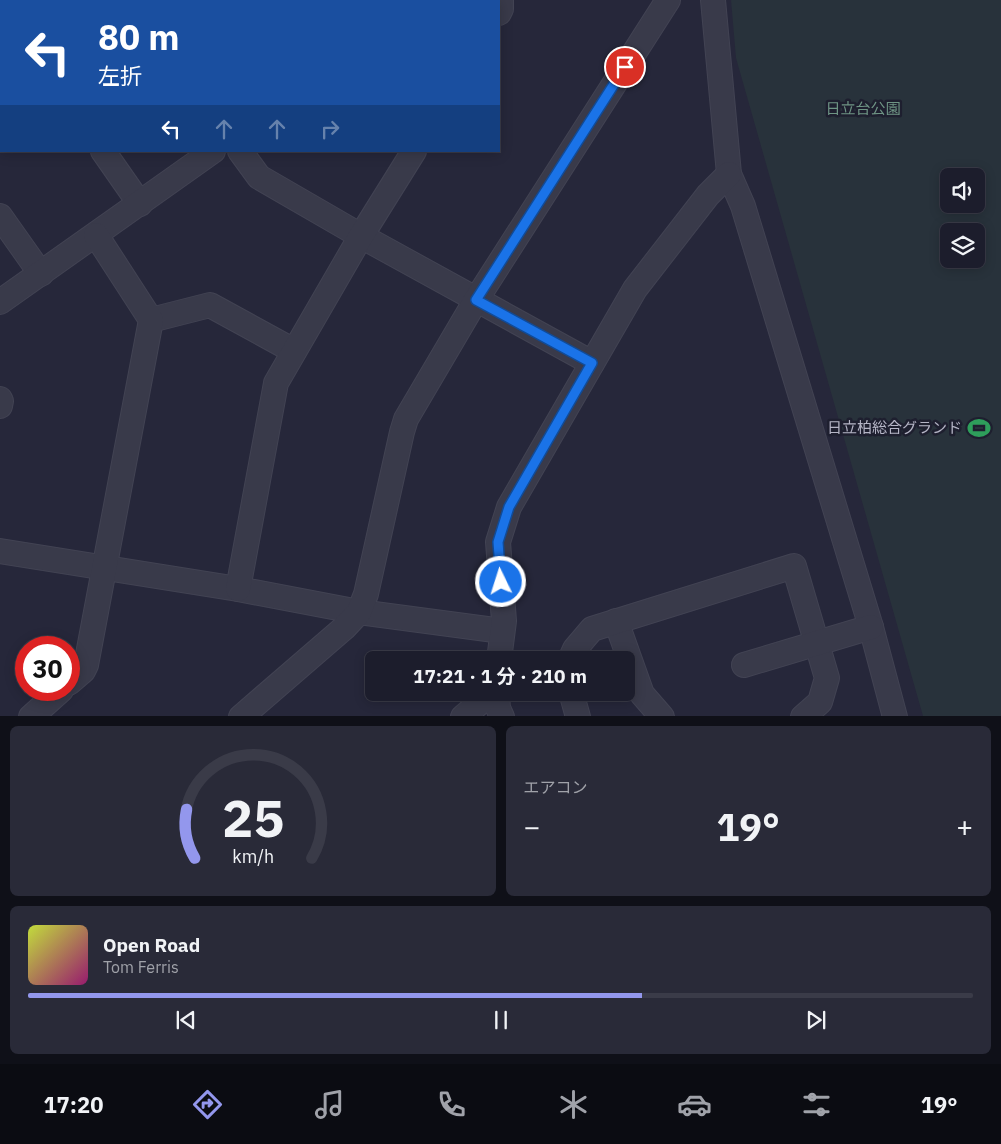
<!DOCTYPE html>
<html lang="ja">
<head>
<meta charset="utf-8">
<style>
  :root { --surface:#1c1d2c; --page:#292a38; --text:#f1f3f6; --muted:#a0a2a9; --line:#3a3b48; --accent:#9397ed }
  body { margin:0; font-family:"IBM Plex Sans","Noto Sans JP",sans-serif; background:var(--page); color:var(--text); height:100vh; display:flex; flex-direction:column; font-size:19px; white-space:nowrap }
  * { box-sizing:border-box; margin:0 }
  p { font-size:16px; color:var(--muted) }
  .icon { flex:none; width:28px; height:28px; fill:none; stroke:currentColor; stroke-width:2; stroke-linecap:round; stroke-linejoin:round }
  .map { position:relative; height:716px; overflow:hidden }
  .sheet { display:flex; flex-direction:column; gap:10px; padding:10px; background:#0f1018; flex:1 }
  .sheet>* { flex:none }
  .guide { position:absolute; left:0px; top:0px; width:500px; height:152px; box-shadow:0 2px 12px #0003,0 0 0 1px var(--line); background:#1a4fa0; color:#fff; overflow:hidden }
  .tools { position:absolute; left:940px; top:168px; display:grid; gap:10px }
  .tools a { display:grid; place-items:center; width:45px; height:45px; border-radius:8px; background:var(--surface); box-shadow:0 2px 12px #0003,0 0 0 1px var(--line); font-size:25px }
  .speed { position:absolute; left:15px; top:636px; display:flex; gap:10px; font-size:25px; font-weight:700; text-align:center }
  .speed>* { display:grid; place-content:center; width:65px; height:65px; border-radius:50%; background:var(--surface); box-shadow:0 2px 12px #0003,0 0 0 1px var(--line); line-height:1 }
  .speed .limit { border:8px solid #d22; background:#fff; color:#111 }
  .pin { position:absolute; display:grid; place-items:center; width:42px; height:42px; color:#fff; margin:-21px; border:2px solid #fff; border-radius:50%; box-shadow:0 1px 5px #0007 }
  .me { position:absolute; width:55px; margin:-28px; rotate:356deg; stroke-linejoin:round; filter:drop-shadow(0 0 4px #0008) }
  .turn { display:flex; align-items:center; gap:18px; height:105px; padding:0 15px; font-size:22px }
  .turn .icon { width:65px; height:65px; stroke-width:2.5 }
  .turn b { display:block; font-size:35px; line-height:42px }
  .lanes { display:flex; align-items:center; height:48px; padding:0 15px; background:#0003; justify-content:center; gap:25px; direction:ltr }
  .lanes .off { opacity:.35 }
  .big { font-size:38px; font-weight:700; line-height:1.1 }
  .sheet .widget { flex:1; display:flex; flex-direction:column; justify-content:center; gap:8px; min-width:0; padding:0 18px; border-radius:8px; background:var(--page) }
  .sheet .dial { align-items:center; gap:0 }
  .dial svg { height:130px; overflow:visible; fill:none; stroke:var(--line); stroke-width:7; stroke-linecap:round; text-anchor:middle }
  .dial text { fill:var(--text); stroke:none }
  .song { display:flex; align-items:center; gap:15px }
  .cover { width:60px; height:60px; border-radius:8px; background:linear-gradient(135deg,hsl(70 70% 55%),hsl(320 70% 35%)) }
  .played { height:5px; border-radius:2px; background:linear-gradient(90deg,var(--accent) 65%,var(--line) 65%) }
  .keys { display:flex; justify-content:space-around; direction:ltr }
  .heat { display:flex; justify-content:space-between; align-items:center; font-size:28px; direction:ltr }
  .sheet .tiles { flex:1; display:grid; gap:10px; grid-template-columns:1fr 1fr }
  .widget:last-child { grid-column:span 2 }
  .trip { position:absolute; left:365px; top:651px; width:270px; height:50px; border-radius:8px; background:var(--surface); box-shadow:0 2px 12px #0003,0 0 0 1px var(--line); font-weight:700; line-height:50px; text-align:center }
  .tabs { display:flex; height:80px; justify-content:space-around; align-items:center; background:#0b0c12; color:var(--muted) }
  .tabs .icon { width:35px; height:35px }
  .tabs .on { color:var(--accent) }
  .tabs b { font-size:22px; color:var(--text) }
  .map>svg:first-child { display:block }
  .green { fill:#28323b; fill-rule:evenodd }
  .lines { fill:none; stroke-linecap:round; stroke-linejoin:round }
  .minor-casing { stroke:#424353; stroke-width:26 }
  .minor { stroke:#393a4a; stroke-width:24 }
  .route-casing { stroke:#114b97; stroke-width:12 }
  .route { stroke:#1a73e8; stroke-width:9 }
  .labels { text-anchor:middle; stroke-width:5; stroke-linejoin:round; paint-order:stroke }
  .park-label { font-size:15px; fill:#6e9484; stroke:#1e1f2f }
  .poi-label { font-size:15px; fill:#b5b5c6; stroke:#1e1f2f; text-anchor:end }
</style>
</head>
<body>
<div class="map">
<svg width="1001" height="717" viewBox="0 0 1001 717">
  <rect width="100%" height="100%" fill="#26273a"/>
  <path class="green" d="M731 0H1001V716H923L736 58ZM949 176H976V204H949ZM949 231H976V259H949Z"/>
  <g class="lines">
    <defs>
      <g id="minor">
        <path d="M138 0 139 1"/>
        <path d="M713 0 729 174 743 206 871 627 895 717"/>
        <path d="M175 1 177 0"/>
        <path d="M427 1 429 0"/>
        <path d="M0 7 1 9"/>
        <path d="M499 13 501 9V0"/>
        <path d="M103 151 140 204"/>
        <path d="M240 151 259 177 361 236 592 363"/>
        <path d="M0 216 41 274"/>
        <path d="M0 302 213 151"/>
        <path d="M151 320 210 305 294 351"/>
        <path d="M0 399 1 401 0 406"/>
        <path d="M0 551 238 589 359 612 502 631"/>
        <path d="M238 589 276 383 361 236 414 151"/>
        <path d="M616 621 642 694 662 717"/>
        <path d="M499 660 504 621 498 542 509 507 635 289 708 195 729 174"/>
        <path d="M570 660 575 649 592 629 794 566 827 678 820 702 803 717"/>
        <path d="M744 665 871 627"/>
        <path d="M69 683 83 671 86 665 151 320 96 235"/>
        <path d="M497 692 498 708 502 717"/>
        <path d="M571 692 578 717"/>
        <path d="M31 717 61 690"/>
        <path d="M241 717 344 628 359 612 366 594 402 432 406 419 476 300 668 0"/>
        <path d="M463 717 492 692"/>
      </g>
    </defs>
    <use href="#minor" class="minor-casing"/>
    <use href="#minor" class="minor"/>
  </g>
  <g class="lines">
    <defs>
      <path id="route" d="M501 582 498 542 509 507 592 363 476 300 625 67"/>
    </defs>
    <use href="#route" class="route-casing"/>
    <use href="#route" class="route"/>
  </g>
  <defs>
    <symbol id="stadium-bare" viewBox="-9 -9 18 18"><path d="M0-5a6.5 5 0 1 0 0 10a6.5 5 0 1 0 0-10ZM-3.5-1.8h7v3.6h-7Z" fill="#2e9e5b" stroke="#1e1f2f" stroke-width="2.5" paint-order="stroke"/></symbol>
  </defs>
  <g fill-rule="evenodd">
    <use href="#stadium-bare" x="963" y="412" width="32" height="32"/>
  </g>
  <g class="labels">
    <g class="park-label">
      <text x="863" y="114">日立台公園</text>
    </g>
    <g class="poi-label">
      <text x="962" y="433">日立柏総合グランド</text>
    </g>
  </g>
</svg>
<div class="tools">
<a><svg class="icon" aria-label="sound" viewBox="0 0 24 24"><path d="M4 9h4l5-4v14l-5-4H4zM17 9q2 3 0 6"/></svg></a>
<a><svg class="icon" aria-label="layers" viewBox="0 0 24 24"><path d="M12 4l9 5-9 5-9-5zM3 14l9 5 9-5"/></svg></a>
</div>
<div class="speed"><div class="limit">30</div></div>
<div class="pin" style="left:625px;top:67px;background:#d93025"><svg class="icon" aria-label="arrive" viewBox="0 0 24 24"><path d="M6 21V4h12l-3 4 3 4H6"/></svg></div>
<svg class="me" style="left:501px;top:582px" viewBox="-20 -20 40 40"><circle r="17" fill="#1a73e8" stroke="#fff" stroke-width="3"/><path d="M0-11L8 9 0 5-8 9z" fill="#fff"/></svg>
<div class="trip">17:21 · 1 分 · 210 m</div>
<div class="guide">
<div class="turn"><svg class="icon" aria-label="left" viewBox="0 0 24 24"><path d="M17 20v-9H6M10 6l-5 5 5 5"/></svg><div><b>80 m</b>左折</div></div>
<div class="lanes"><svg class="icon" aria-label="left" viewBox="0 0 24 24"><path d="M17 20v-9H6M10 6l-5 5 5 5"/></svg><svg class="icon off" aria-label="ahead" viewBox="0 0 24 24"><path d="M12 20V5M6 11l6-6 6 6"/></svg><svg class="icon off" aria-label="ahead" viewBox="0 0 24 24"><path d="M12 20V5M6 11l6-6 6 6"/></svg><svg class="icon off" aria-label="right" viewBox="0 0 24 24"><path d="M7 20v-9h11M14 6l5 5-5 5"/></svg></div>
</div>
</div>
<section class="sheet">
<div class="tiles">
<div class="widget dial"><svg viewBox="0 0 100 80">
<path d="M14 69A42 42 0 1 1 86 69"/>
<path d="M14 69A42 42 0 0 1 9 39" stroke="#9397ed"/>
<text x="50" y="56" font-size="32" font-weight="700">25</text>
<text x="50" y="72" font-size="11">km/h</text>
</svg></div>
<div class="widget"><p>エアコン</p>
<div class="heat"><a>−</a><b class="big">19°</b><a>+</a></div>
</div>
<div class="widget">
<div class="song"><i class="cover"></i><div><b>Open Road</b><p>Tom Ferris</p></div></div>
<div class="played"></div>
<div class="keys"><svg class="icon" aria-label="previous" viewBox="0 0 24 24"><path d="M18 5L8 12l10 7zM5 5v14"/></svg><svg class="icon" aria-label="pause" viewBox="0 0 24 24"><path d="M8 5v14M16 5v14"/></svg><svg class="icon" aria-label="next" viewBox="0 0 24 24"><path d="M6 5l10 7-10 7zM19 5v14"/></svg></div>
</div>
</div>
</section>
<nav class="tabs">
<b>17:20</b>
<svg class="icon on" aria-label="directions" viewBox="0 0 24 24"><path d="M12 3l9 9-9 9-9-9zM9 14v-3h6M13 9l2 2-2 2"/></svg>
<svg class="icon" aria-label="music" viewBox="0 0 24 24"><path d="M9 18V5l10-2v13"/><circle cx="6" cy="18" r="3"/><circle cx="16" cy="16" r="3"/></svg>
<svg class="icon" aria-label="phone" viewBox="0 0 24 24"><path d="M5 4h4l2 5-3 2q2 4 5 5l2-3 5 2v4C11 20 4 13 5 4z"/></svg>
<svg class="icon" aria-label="climate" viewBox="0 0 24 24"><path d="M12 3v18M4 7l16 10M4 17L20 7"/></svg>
<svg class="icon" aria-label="car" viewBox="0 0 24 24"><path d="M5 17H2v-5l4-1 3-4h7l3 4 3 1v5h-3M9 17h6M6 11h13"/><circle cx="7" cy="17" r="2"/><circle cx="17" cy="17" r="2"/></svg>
<svg class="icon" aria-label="filters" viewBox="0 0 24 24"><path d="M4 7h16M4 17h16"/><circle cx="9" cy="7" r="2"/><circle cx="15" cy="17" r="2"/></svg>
<b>19°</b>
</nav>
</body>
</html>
